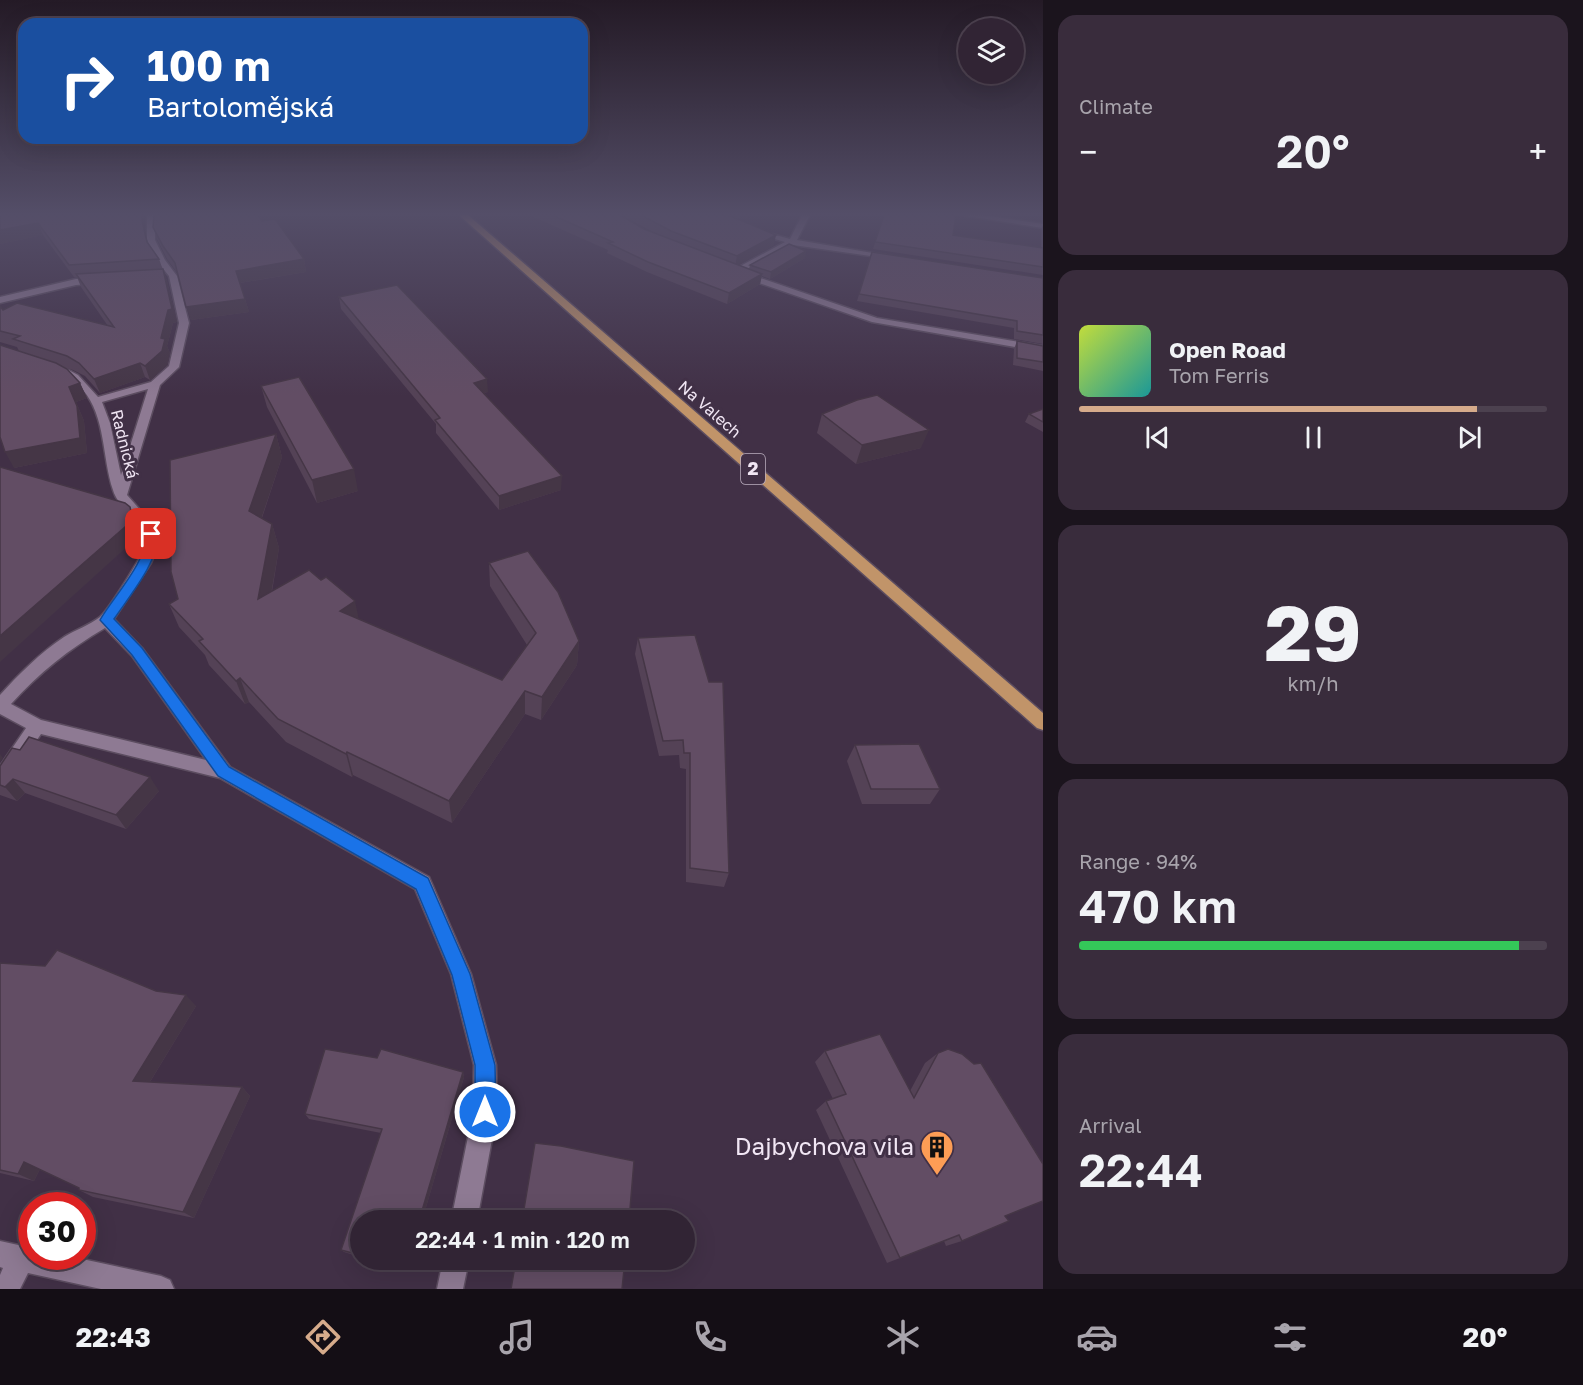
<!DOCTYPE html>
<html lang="en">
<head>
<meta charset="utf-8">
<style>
  :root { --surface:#312434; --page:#392c3c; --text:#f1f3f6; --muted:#a8a4ac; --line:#4c414f; --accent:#d6ab8b }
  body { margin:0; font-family:"Golos Text",sans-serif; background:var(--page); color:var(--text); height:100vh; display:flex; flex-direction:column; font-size:22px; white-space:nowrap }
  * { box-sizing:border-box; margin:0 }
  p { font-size:20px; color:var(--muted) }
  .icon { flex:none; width:33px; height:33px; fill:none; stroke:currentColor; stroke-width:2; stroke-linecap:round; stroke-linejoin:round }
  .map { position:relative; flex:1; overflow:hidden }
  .side { display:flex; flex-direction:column; gap:15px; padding:15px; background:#1b141d; width:540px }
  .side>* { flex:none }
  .banner { position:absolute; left:18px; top:18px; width:570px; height:126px; border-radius:18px; box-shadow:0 6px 24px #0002,0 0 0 2px var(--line); background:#1a4fa0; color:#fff; overflow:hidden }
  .controls { position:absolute; left:958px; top:18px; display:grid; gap:12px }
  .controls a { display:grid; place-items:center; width:66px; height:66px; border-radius:50%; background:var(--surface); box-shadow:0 6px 24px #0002,0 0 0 2px var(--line); font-size:30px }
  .speed { position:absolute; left:18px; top:1192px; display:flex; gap:12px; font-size:30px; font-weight:700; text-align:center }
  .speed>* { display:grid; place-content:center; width:78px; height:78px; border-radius:50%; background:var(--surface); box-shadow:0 6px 24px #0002,0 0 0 2px var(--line); line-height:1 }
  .speed .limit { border:9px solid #d22; background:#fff; color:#111 }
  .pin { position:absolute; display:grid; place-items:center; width:51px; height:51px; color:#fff; margin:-26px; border-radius:12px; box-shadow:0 3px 9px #0006 }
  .me { position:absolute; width:66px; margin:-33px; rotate:0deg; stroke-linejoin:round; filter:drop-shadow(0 0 4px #0008) }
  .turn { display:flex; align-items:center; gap:21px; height:126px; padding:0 30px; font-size:27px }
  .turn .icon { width:78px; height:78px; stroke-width:2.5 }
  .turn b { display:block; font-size:42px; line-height:51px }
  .big { font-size:45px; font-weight:600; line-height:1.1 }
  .side .widget { flex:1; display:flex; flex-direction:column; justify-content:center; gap:9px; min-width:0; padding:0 21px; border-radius:18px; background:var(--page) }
  .side .dial { align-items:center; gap:0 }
  .dial b { font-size:78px; line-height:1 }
  .song { display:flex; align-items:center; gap:18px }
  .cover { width:72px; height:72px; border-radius:9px; background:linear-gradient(135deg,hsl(70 70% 55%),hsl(180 70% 35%)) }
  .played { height:6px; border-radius:3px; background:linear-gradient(90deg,var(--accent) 85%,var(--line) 85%) }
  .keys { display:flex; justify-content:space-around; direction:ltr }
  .heat { display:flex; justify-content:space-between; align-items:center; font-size:33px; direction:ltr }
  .charge { height:9px; border-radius:4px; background:linear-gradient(90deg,#34c759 94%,var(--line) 0) }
  .trip { position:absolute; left:350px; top:1210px; width:345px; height:60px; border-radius:30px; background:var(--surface); box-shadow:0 6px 24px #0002,0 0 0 2px var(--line); font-weight:600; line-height:60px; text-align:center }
  .dock { display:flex; height:96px; justify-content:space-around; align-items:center; background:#140e15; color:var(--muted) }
  .dock .icon { width:42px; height:42px }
  .dock .selected { color:var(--accent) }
  .dock b { font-size:27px; color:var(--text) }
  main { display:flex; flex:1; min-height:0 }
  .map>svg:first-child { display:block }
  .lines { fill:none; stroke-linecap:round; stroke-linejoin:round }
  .minor-casing { stroke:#5c4d60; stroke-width:3 }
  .major-casing { stroke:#5c4d60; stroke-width:3 }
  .minor { fill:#8e7a93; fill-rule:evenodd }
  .major { fill:#c19469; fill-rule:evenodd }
  .wall { fill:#544256 }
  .shaded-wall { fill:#453646 }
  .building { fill:#624d64; stroke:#453646; stroke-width:1.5 }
  .route { fill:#1a73e8; stroke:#114b97; stroke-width:1.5 }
  .labels { text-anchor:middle; stroke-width:6; stroke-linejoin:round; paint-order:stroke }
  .far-street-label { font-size:16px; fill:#f1e6f4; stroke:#413046 }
  .shield { fill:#413046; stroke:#bcafc0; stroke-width:1.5 }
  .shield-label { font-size:18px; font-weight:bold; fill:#f1e6f4 }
  .near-poi-label { font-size:24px; fill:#f1e6f4; stroke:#413046; text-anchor:end }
</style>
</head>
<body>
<main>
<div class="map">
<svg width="1043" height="1289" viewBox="0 0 1043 1289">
  <rect width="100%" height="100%" fill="#413046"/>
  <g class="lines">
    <defs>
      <g id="minor">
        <path d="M147 215H155V240L165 260 177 276 189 323 179 367 160 385 127 495 150 521 159 545 151 563 114 619 142 648 230 767 429 877 471 974 496 1065 497 1112 477 1221H451L473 1112 474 1065 451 974 415 889 220 778 41 734 6 785 0 787V766L26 728 0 714V695C19 674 40 653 64 637 75 630 90 625 100 617 108 610 145 553 145 544 146 520 119 511 113 490 102 458 106 417 83 390 75 381 62 377 54 369L63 367 78 375 98 397 151 382 169 366 179 323 169 276 157 261 147 240ZM148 389 121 475 110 423 102 402ZM105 628 132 656 206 760 41 720 11 704C39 673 69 649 105 628Z"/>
        <path d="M802 215H810L797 240 896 257 892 259 793 245 743 272 877 318 1043 346V352L872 322 733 274V270L785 242 754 233V229L790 239Z"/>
        <path d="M961 215H983L1043 224V228Z"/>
        <path d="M98 278 102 281 101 283 76 285 0 303V297L76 279Z"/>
        <path d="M0 1241 32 1248V1257H73L161 1276 170 1280 174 1289H101L28 1273 20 1289H0V1275L3 1268 0 1267Z"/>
        <path d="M443 1260H469L463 1289H437Z"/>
      </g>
      <path id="major" d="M459 215H468L1043 713V730L1037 728Z"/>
    </defs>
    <use href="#minor" class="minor-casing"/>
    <use href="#major" class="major-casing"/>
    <use href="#minor" class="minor"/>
    <use href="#major" class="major"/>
  </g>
  <g class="wall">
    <path d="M0 215H145V233L148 243 159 259 167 281 177 322 173 323 167 346 170 353 167 365 150 380 145 377 100 393 85 376 73 370 63 367 80 383 87 398 76 402 84 421 87 453 14 468 19 351 17 347 0 342V306L3 310 108 326 81 287 77 277H74L43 235 0 244Z"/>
    <path d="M529 215H620L644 229 657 234 621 215H728L774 245 738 265 749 269 750 265 805 258 770 279 762 276 760 284 727 304 647 272 607 253 608 250Z"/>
    <path d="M728 215H754L740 220Z"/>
    <path d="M884 215 953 235 1041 248V230L1043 225V275L873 249Z"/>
    <path d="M1041 215H1043V223L1041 221Z"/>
    <path d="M262 221 304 259 306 272 240 283 249 312 191 320 178 274 167 259 157 239 153 227Z"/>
    <path d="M872 252 1043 278V344L1014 339V328L857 301Z"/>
    <path d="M339 297 488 392 483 393 561 490 499 510 436 433V424L341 309Z"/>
    <path d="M1017 341 1043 346V371L1013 365 1014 349Z"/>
    <path d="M261 386 358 491 317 503 267 407Z"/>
    <path d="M1043 409V432L1025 422 1029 414Z"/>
    <path d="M822 414 921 448 856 464 817 433Z"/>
    <path d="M276 434 282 457 262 518 272 524 279 548 272 592 359 619 502 680 527 645 490 586 489 563 579 641 577 665 541 720 525 714 452 823 353 775 352 777 286 742 249 702 245 704 209 665 205 655 179 627 169 604 178 599Z"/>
    <path d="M638 638 709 682 729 873 724 887 686 882V769L680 768 679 755 659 756 635 654Z"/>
    <path d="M855 745 940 789 930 804H862L847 761Z"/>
    <path d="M0 766 159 791 126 829 25 793 17 801 0 795Z"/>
    <path d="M0 963 156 991 196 1006 150 1082 242 1087 250 1096 194 1218 93 1197 79 1190V1188L40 1169 34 1181 0 1173Z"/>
    <path d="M825 1051 910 1091 925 1063 938 1053 1005 1216 962 1241 946 1246 944 1241 887 1263 816 1110 826 1101 833 1099 815 1062Z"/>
    <path d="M377 1058 463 1072 464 1077 422 1221H360V1257L344 1252 341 1250 381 1133 309 1119 305 1114Z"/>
    <path d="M373 1260H411L408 1269Z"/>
  </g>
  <g class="shaded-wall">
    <path d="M142 215H145V233L151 254 142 221Z"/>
    <path d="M741 215H754L740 220Z"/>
    <path d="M38 223 43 235 0 244V230Z"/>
    <path d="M776 235 774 245 735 267 737 256Z"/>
    <path d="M806 251 805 258 770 279 771 272Z"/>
    <path d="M304 259 306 272 239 283 236 271Z"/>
    <path d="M163 269 167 281 177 322 173 323 167 346 170 353 167 365 150 380 145 366Z"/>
    <path d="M762 274 760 284 727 304 729 293Z"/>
    <path d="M245 299 249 312 191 320 186 307Z"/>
    <path d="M140 363 145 377 100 393 94 379Z"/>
    <path d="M487 379 488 392 474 395V383Z"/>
    <path d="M80 383 87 398 76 402 84 421 87 453 14 468 5 452 69 387Z"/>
    <path d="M929 430 921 448 856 464 862 445Z"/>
    <path d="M276 434 282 457 256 534 249 511Z"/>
    <path d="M354 469 358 491 317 503 312 480Z"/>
    <path d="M562 476 561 490 499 510V496Z"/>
    <path d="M130 507 137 523 140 535 0 662V636Z"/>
    <path d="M272 524 279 548 266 623 258 599Z"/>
    <path d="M355 601 360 625 340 611Z"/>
    <path d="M579 641 577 665 541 720 542 697Z"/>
    <path d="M240 678 249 702 245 704 236 681Z"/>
    <path d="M525 691V714L452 823 449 801Z"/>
    <path d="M347 752 353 775 352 777 346 754Z"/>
    <path d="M0 754 3 758 0 762Z"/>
    <path d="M150 777 159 791 126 829 116 815Z"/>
    <path d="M13 779 25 793 17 801 5 787Z"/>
    <path d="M186 995 196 1006 145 1090 133 1081Z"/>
    <path d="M463 1072 464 1077 422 1221H419Z"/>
    <path d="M242 1087 250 1096 194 1218 183 1212Z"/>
    <path d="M24 1162 40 1169 34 1181 18 1174Z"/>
    <path d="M408 1260H411L408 1269 406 1267Z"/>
  </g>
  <g class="building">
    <path d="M0 215H142V221L147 242 159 259 69 265 38 223 0 230Z"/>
    <path d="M154 215H258L262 221 275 219 304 259 236 271 245 299 186 307 175 263 163 246 153 227Z"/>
    <path d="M552 215H620L644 229 762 274 729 293 648 262 608 243 613 242Z"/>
    <path d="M641 215H728L776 235 737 256 671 231Z"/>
    <path d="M884 215H956L953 235 1043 248V267L875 242Z"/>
    <path d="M789 244 806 251 771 272 750 265Z"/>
    <path d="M872 252 1043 278V335L1017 331V321L859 294Z"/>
    <path d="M163 269 172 309 168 310 161 338 165 339 162 351 145 366 140 363 94 379 79 363 67 356 13 339 20 336 0 331V306L3 310 17 303 114 327 76 274Z"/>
    <path d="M397 285 487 379 474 383 562 476 499 496 435 420 440 418 339 297Z"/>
    <path d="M1017 341 1043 346V362L1017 358Z"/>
    <path d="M0 345 56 363 67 369 80 383 69 387 77 406 80 438 5 452 0 437Z"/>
    <path d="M299 377 354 469 312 480 261 386Z"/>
    <path d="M877 395 929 430 862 445 822 414 857 400Z"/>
    <path d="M1043 409V422L1029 414Z"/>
    <path d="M276 434 249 511 272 524 258 599 309 570 321 580 326 577 355 601 340 611 502 680 536 633 489 563 528 551 558 592 579 641 542 697 525 691 449 801 347 752 346 754 278 719 240 678 236 681 199 641 203 639 169 604 178 599 171 572 170 460Z"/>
    <path d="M0 467 125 503 130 507 133 520 0 636Z"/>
    <path d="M695 635 709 682H723L729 873 690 868V753H684L683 740 663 741 638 638Z"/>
    <path d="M29 737 150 777 116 815 13 779 5 787 0 785V766L12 748 20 750Z"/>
    <path d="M919 744 940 789H871L855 745Z"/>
    <path d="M57 950 156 991 186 995 133 1081 242 1087 183 1212 79 1190V1188L24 1162 18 1174 0 1170V963L45 966Z"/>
    <path d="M880 1034 914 1098 938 1053 948 1049 962 1054 974 1064 981 1063 1043 1164V1201L1005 1216 1009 1221 962 1241 959 1235 900 1258 826 1101 846 1094 825 1051Z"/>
    <path d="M325 1049 377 1058 381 1049 463 1072 419 1221H360V1255L341 1250 382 1129 305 1114Z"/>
    <path d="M535 1143 561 1146 634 1161 629 1221H522Z"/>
    <path d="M379 1260H408L406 1267Z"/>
    <path d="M516 1260H625L622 1289H511Z"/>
  </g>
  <linearGradient id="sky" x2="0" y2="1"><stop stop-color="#241a26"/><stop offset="0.54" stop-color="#544e68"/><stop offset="1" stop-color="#544e68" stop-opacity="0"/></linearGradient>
  <rect width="1043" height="396" fill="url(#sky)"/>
  <path class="route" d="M151 530 157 534C161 559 128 598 114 619L142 648 229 767 428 878 470 974 495 1065 496 1112 493 1119 485 1122 478 1119 475 1112V1065L452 975 416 889 218 776 132 655 100 620C113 597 149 560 145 534Z"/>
  <defs>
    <symbol id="building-pin" viewBox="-11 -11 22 30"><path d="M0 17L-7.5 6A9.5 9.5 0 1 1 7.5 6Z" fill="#fd9d55" stroke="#413046"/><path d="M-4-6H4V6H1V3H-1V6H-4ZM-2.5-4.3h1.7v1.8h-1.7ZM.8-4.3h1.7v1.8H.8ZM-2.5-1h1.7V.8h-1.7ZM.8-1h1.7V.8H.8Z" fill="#111"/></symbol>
  </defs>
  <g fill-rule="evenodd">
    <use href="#building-pin" x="918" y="1128" width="38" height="52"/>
  </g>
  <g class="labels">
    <g class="far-street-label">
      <text transform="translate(710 409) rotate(41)" y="6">Na Valech</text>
      <text transform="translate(125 444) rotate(76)" y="6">Radnická</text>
    </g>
    <rect class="shield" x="741" y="454" width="24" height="30" rx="4.5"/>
    <g class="shield-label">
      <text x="753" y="475">2</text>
    </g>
    <g class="near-poi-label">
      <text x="914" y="1155">Dajbychova vila</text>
    </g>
  </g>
</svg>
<div class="controls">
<a><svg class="icon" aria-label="layers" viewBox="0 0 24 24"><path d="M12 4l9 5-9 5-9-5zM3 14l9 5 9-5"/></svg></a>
</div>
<div class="speed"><div class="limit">30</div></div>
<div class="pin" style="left:151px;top:534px;background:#d93025"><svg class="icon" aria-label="arrive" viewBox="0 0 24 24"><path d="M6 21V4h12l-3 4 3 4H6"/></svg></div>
<svg class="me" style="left:485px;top:1112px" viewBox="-20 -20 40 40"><circle r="17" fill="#1a73e8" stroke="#fff" stroke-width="3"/><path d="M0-11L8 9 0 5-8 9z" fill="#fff"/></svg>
<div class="trip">22:44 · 1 min · 120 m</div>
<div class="banner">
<div class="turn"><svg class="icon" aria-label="right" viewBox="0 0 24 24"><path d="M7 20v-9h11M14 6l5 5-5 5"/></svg><div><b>100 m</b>Bartolomějská</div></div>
</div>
</div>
<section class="side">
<div class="widget"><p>Climate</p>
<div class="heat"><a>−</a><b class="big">20°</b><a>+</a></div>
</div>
<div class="widget">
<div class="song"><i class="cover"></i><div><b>Open Road</b><p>Tom Ferris</p></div></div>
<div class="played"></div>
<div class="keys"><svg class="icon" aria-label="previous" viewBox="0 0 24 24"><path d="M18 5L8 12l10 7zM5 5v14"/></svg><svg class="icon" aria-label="pause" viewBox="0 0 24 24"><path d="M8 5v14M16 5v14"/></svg><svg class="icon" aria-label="next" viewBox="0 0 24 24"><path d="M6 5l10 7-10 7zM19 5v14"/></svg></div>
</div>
<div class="widget dial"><b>29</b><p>km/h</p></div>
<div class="widget"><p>Range · 94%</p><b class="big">470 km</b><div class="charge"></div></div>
<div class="widget"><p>Arrival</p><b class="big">22:44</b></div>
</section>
</main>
<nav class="dock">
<b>22:43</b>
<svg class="icon selected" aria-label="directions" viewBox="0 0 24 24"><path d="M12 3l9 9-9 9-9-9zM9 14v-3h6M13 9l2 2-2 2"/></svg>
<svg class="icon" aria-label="music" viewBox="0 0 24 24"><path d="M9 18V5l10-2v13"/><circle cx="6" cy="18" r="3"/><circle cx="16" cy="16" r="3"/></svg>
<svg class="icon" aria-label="phone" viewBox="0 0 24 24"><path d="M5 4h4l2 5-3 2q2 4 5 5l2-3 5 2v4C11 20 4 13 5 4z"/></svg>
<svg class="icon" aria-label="climate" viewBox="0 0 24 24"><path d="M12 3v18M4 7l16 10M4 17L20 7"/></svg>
<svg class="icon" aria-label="car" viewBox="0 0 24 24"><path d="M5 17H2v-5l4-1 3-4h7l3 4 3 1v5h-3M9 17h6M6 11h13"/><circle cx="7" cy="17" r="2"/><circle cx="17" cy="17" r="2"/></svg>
<svg class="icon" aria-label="filters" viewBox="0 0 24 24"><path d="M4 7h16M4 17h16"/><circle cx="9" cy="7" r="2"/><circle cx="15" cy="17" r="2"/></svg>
<b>20°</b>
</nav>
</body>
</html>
